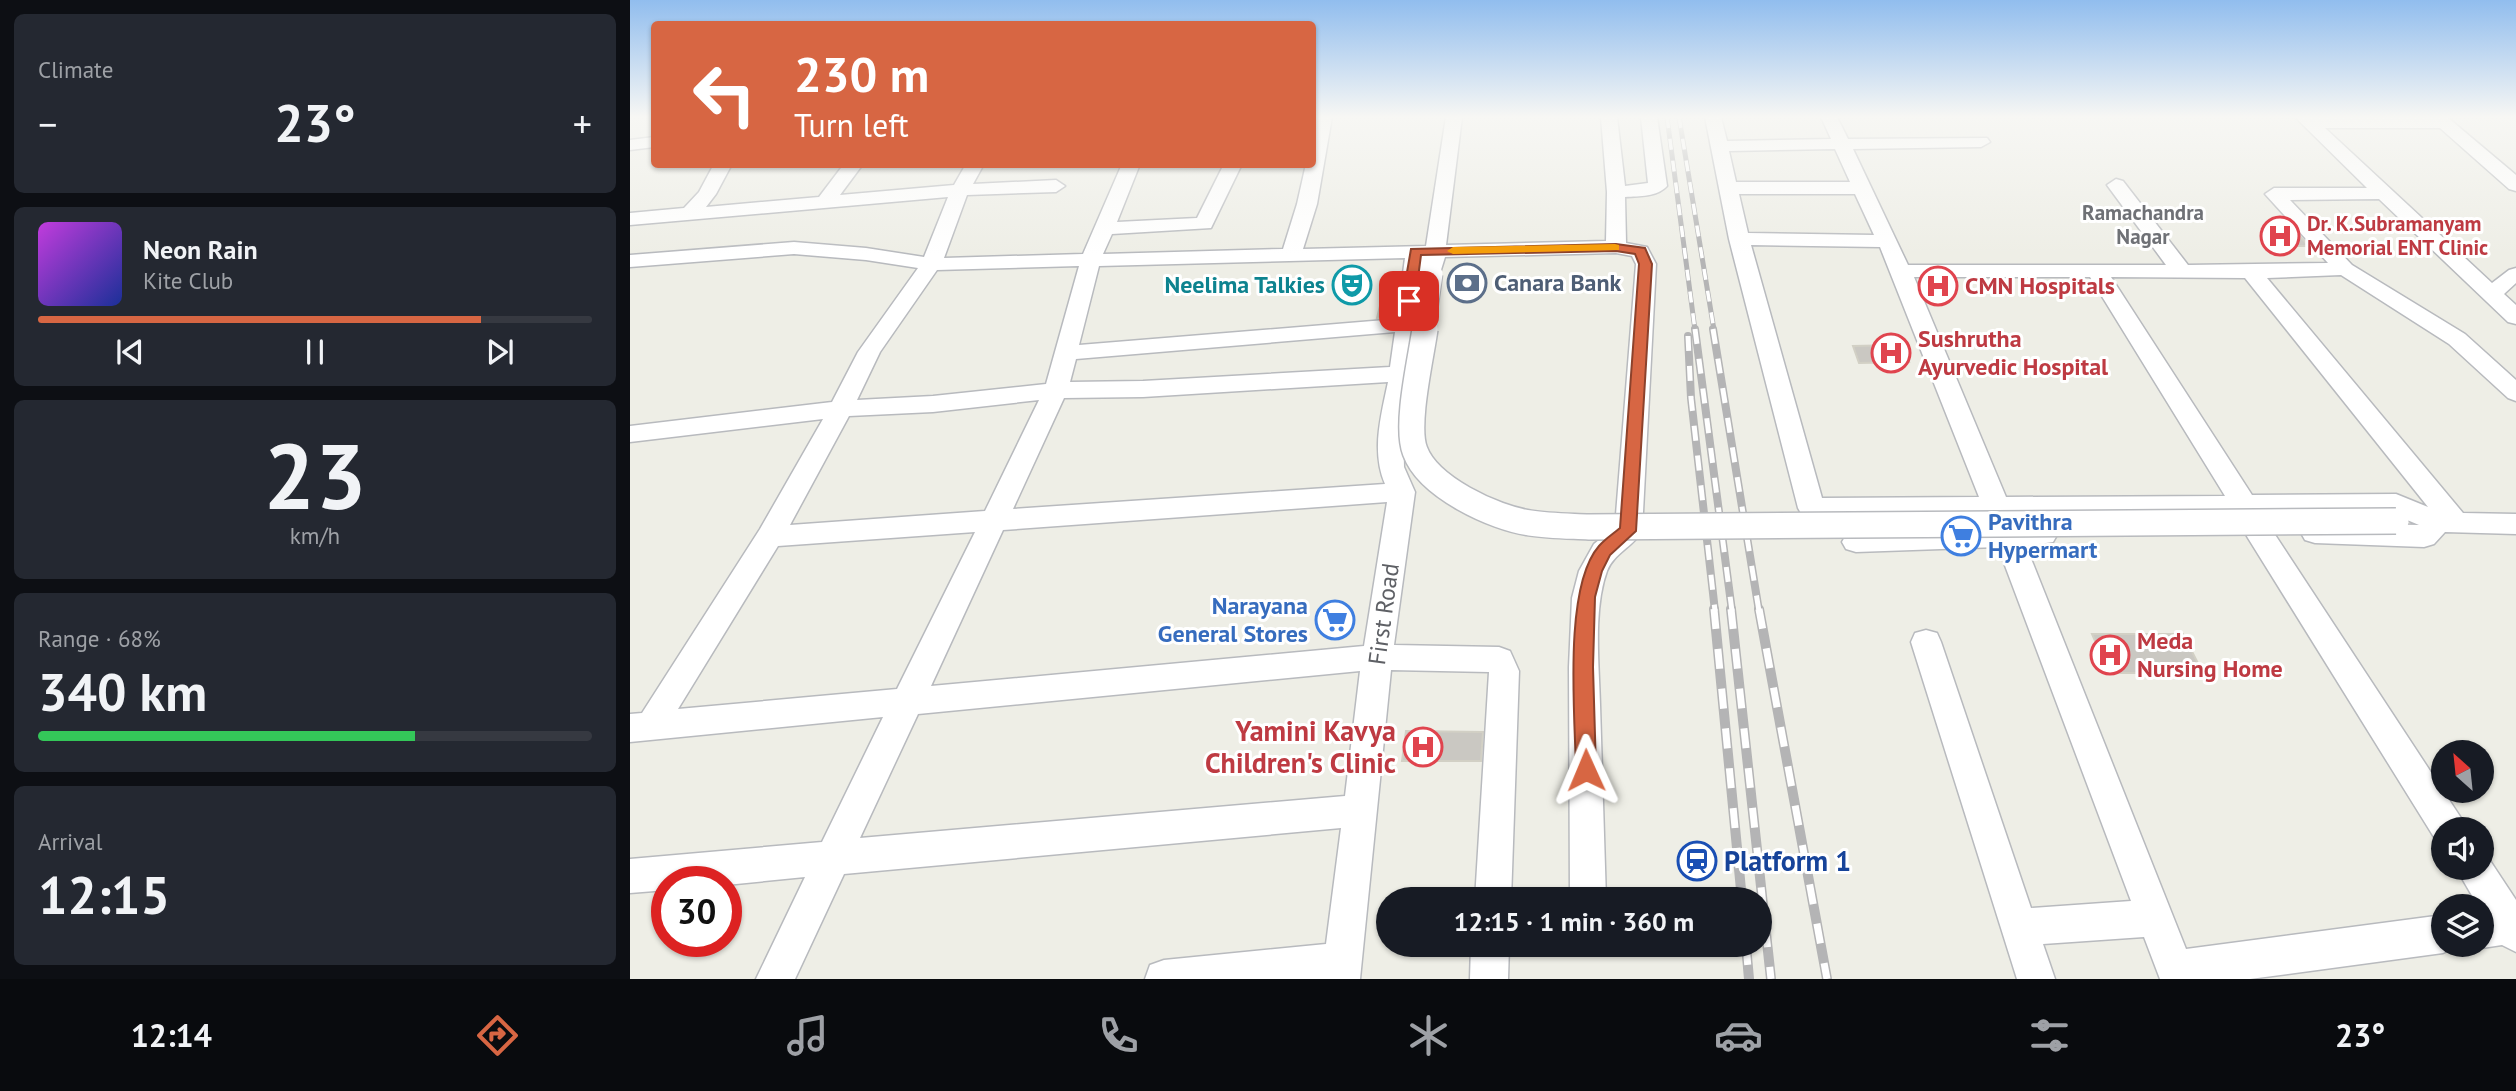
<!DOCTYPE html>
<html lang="en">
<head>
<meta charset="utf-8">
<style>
  :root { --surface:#171b24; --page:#242831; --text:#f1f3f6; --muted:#9ea1a6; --line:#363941; --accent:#d76643 }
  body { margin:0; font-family:"PT Sans",sans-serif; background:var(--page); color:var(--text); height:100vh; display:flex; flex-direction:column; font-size:26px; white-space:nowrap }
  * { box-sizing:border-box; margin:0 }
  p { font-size:23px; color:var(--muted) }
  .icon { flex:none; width:38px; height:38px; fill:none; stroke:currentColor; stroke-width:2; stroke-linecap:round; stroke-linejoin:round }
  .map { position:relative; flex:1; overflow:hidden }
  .sheet { display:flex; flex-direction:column; gap:14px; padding:14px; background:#0d0f14; width:630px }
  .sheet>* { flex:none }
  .hud { position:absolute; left:21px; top:21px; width:665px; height:147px; border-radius:7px; box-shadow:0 2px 5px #0004; background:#d76643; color:#fff; overflow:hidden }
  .needle { width:46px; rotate:333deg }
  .controls { position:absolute; left:1801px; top:740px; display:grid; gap:14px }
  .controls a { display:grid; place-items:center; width:63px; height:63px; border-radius:50%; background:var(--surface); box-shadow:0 2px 5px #0004; font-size:35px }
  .speed { position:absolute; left:21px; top:866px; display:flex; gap:14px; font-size:35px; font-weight:700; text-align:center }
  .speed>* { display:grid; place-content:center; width:91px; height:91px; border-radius:50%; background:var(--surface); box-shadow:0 2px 5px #0004; line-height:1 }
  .speed .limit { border:10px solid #d22; background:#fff; color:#111 }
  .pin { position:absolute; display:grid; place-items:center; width:60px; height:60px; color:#fff; margin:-30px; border-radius:14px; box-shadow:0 4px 10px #0006 }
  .me { position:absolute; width:77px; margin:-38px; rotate:359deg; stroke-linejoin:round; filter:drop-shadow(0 0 5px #0008) }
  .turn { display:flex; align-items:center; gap:24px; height:147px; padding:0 28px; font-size:32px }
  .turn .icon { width:91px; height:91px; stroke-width:2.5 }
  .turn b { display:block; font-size:49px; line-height:60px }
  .big { font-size:52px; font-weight:800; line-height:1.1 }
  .sheet .card { flex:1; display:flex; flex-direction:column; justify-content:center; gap:10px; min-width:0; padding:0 24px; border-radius:10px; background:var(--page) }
  .sheet .dial { align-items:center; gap:0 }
  .dial b { font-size:91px; line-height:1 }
  .song { display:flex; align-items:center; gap:21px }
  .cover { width:84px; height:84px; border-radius:10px; background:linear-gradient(135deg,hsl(290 70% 55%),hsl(230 70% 35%)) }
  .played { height:7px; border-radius:4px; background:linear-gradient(90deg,var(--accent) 80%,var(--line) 80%) }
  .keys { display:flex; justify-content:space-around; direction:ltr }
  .heat { display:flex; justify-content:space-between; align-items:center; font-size:38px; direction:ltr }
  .charge { height:10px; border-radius:5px; background:linear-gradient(90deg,#34c759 68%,var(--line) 0) }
  .trip { position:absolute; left:746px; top:887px; width:396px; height:70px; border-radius:35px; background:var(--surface); box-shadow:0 2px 5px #0004; font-weight:800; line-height:70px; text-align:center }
  .tabs { display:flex; height:112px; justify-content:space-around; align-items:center; background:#090b0e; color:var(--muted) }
  .tabs .icon { width:49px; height:49px }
  .tabs .current { color:var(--accent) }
  .tabs b { font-size:32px; color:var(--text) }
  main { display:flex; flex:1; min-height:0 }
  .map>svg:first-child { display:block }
  .building { fill:#cac8c2; stroke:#d2d0c5; stroke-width:2 }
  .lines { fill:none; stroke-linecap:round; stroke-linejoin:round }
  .street-casing { stroke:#b8babe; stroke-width:3 }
  .street { fill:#fff; fill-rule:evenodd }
  .rail-far2-casing { stroke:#b4b4b5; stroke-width:5 }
  .rail-far1-casing { stroke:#b4b4b5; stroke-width:8 }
  .rail-casing { stroke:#b4b4b5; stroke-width:10 }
  .rail-far2 { stroke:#fff; stroke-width:3.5; stroke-dasharray:11; stroke-linecap:butt }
  .rail-far1 { stroke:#fff; stroke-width:5; stroke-dasharray:15; stroke-linecap:butt }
  .rail { stroke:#fff; stroke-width:7; stroke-dasharray:20; stroke-linecap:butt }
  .street-bridge-far1-casing { stroke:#b8babe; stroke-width:21; stroke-linecap:butt }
  .street-bridge-casing { stroke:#b8babe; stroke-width:28; stroke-linecap:butt }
  .street-bridge-far1 { stroke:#fff; stroke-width:19 }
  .street-bridge { stroke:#fff; stroke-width:25 }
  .route { fill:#d76643; stroke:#8c422c; stroke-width:2 }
  .slow { fill:#f59e0b }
  .labels { text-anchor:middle; stroke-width:6; stroke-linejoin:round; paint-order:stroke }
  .far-neighbourhood-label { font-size:21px; font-weight:bold; fill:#6f7176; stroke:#fff }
  .far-health-label { font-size:21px; font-weight:bold; fill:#be3a42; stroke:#fff; text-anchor:start }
  .service-label { font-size:24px; font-weight:bold; fill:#4e5e75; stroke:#fff; text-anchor:start }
  .culture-label { font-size:24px; font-weight:bold; fill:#0d838f; stroke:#fff; text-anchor:end }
  .health-label { font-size:24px; font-weight:bold; fill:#be3a42; stroke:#fff; text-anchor:start }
  .shop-label { font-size:24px; font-weight:bold; fill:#366cbe; stroke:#fff; text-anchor:start }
  .street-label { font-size:24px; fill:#5e6065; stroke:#fff }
  .near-health-label { font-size:28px; font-weight:bold; fill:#be3a42; stroke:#fff; text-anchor:end }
  .near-transit-label { font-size:28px; font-weight:bold; fill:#164399; stroke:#fff; text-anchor:start }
</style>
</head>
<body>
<main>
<section class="sheet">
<div class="card"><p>Climate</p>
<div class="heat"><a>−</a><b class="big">23°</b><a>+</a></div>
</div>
<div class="card">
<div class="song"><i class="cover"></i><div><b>Neon Rain</b><p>Kite Club</p></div></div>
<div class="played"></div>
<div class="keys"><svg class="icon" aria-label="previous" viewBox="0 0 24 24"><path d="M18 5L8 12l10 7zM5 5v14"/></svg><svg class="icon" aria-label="pause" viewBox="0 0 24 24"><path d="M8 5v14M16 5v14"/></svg><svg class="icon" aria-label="next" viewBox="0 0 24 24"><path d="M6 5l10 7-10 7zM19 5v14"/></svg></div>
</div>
<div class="card dial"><b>23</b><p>km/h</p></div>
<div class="card"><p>Range · 68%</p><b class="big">340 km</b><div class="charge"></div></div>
<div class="card"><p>Arrival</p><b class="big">12:15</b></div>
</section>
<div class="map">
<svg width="1886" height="979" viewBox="0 0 1886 979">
  <rect width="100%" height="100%" fill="#eeeee6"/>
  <g class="building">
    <path d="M1632 229H1663L1679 246H1647Z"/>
    <path d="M758 274H770L765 317 747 318Z"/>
    <path d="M1272 345 1279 362 1229 363 1223 346Z"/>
    <path d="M1462 634H1553L1573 673H1479Z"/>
    <path d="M776 731 853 732 851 761H772Z"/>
  </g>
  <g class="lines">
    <defs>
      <g id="street">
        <path d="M686 117H702L687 204 673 249 796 246 816 117H832L816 245 976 241 977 192 971 117H987L995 186 1018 183 1011 117H1027L1037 186C1027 197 1010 196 995 197L996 243 1017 247 1026 264 1012 531C1003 547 984 553 977 571 963 609 969 665 970 705 972 770 974 835 976 900H940L939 667 942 598 949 571 964 544 985 527 1006 264 1002 256 986 253 815 257 810 273 803 275 794 271 783 374 773 428 774 467 785 492 764 645 869 647 880 651 889 671 881 900H845L859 672 761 670 730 979H515L520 965 534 960 696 944 711 828 214 874 165 979H126L175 877 96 885V882H37V890L0 893V859L192 842 253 717 0 742V714L12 713 130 529 193 419 0 442V426L202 402 228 352 288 268 236 260 164 254 0 267V255L164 242 236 248 294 257 318 197 0 225V213L54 208 69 192 84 164H102L86 194 76 207 189 197 214 164H233L210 195 324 185 336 164H354L343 184 426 180 435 186 426 192 337 195 314 258 453 254 492 164H510L487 222 567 218 594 164H612L581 228 482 234 473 254 653 249 667 204 676 164H682V132ZM775 258 767 319 449 345 469 266ZM449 266 416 384 303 396 227 400 250 352 307 270ZM765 332 760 367 513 381 440 382 446 359ZM758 382C751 416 741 451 755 484L383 509 434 398 513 397ZM409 400 355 511 160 525 219 416 303 412ZM757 502 734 646 301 686 373 530ZM345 532 267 689 48 709 148 546ZM730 671 715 796 230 838 288 714Z"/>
        <path d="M1075 117H1091L1097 141 1201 139 1191 117H1207L1218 139 1357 138 1360 142 1351 147 1223 149 1278 265H1536L1477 185 1486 179 1493 181 1558 265 1698 263 1635 194 1644 188H1737L1665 117H1817L1886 175V191L1879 189 1810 128H1695L1862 283 1879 270 1886 268V283L1874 294 1886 305V324L1878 322 1749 199 1660 200 1722 265 1835 334 1886 380V401L1878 398 1819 344 1711 275 1637 278 1833 513 1886 514V534L1815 532 1804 544 1794 547 1685 543 1675 540 1671 533 1675 526 1685 523 1789 525 1763 514 1383 516 1387 526 1413 525 1423 528 1427 535 1423 542 1396 546 1556 949 1813 915V945H1827L1826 947 1813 953 1620 979H1530L1514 937 1413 944 1425 979H1387L1281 642 1285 633 1296 630 1307 633 1311 642 1401 908 1501 901 1368 547 1226 552 1216 549 1212 542 1216 535 1226 532 1361 527 1357 516 1181 518 1172 515 1168 508 1099 239ZM1205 149 1220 182H1106L1099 151ZM1109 194H1225L1244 235 1118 233ZM1121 245 1250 247 1349 497 1192 498ZM1284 277H1460L1595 496 1376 497ZM1481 277 1615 278 1798 507 1766 494 1622 495Z"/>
        <path d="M24 137V147L0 150V140Z"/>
        <path d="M1628 521 1638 524 1831 818 1836 830H1813V844L1807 842 1618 538 1614 531 1618 524Z"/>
        <path d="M1852 854 1857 856 1886 900V952L1872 945 1852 948 1846 945H1852V906H1848L1826 868H1852Z"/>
        <path d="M841 945H879L878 979H840Z"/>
      </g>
    </defs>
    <use href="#street" class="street-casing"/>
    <use href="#street" class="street"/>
    <defs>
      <g id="rail-far2">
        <path d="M1037 117 1065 330"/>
        <path d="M1049 117 1084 330"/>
      </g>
      <g id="rail-far1">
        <path d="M1065 329 1102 611"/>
        <path d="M1083 329 1129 611"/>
        <path d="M1058 336 1061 398 1085 611"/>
      </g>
      <g id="rail">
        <path d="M1084 609 1112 900"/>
        <path d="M1101 609 1141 979"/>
        <path d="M1129 609 1197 979"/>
        <path d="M1116 945 1119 979"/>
      </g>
    </defs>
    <use href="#rail-far2" class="rail-far2-casing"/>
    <use href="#rail-far1" class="rail-far1-casing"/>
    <use href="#rail" class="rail-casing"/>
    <use href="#rail-far2" class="rail-far2"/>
    <use href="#rail-far1" class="rail-far1"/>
    <use href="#rail" class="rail"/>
    <defs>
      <path id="street-bridge-far1" d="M795 330 803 274"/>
      <path id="street-bridge" d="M795 329C791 358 775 425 785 451 798 487 864 518 900 523 919 526 939 526 959 527L1766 521"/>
    </defs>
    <use href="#street-bridge-far1" class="street-bridge-far1-casing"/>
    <use href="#street-bridge" class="street-bridge-casing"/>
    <use href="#street-bridge-far1" class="street-bridge-far1"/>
    <use href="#street-bridge" class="street-bridge"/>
  </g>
  <linearGradient id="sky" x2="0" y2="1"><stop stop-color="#91bdee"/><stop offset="0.46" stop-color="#f7f7f4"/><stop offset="1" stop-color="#f7f7f4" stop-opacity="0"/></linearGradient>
  <rect width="1886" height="254" fill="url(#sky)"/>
  <path class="route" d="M986 244 1015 248 1022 264 1006 531 980 555 972 571 965 597 963 667 966 770 963 777 956 779 949 777 946 770C945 716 933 587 969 546 975 539 983 534 990 528L1009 264 1005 254 986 251 791 255 785 301 779 305 772 301 781 249Z"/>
  <path class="slow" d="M985 244 989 245V250L823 254 817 251 823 247Z"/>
  <defs>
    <symbol id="hospital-ring" viewBox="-11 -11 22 22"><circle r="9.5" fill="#fff" stroke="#e0444e" stroke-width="1.5"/><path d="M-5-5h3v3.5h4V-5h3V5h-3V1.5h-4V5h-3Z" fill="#e0444e"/></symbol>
    <symbol id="bank-ring" viewBox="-11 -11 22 22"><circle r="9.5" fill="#fff" stroke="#5c6f8a" stroke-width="1.5"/><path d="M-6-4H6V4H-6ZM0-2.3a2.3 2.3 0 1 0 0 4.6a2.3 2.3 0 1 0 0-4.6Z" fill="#5c6f8a"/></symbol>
    <symbol id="theatre-ring" viewBox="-11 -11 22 22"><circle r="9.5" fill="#fff" stroke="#0f9aa8" stroke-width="1.5"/><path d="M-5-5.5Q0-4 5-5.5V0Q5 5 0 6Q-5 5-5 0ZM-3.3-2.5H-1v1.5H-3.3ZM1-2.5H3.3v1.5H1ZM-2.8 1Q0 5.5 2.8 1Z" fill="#0f9aa8"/></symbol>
    <symbol id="supermarket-ring" viewBox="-11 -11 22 22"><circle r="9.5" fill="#fff" stroke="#3f7fe0" stroke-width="1.5"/><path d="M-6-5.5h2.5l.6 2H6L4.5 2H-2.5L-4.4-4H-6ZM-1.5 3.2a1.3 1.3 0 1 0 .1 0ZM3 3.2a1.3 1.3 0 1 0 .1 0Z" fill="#3f7fe0"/></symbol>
    <symbol id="station-ring" viewBox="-11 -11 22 22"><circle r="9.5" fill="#fff" stroke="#1a4fb4" stroke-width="1.5"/><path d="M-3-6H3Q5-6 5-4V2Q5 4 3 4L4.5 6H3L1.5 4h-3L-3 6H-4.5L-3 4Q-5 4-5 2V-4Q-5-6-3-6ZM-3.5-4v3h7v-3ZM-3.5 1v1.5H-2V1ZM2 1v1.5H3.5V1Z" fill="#1a4fb4"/></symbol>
  </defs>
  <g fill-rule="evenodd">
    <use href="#hospital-ring" x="1628" y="214" width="44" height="44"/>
    <use href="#bank-ring" x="815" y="261" width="44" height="44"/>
    <use href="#theatre-ring" x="700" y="263" width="44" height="44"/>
    <use href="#hospital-ring" x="1286" y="264" width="44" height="44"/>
    <use href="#hospital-ring" x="1239" y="331" width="44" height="44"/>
    <use href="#supermarket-ring" x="1309" y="514" width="44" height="44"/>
    <use href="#supermarket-ring" x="683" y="598" width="44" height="44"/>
    <use href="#hospital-ring" x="1458" y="633" width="44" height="44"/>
    <use href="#hospital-ring" x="771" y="725" width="44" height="44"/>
    <use href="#station-ring" x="1045" y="839" width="44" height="44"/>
  </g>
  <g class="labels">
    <g class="far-neighbourhood-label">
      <text x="1513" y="220">Ramachandra<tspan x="1513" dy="24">Nagar</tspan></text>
    </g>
    <g class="far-health-label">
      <text x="1677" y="231">Dr. K.Subramanyam<tspan x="1677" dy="24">Memorial ENT Clinic</tspan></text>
    </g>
    <g class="service-label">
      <text x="864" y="291">Canara Bank</text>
    </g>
    <g class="culture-label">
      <text x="695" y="293">Neelima Talkies</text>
    </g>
    <g class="health-label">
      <text x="1335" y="294">CMN Hospitals</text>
      <text x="1288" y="347">Sushrutha<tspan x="1288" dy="28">Ayurvedic Hospital</tspan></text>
      <text x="1507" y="649">Meda<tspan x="1507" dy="28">Nursing Home</tspan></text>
    </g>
    <g class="shop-label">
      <text x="1358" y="530">Pavithra<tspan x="1358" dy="28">Hypermart</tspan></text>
      <text x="678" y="614" text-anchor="end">Narayana<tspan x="678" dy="28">General Stores</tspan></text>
    </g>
    <g class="street-label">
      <text transform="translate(754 614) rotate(-82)" y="8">First Road</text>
    </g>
    <g class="near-health-label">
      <text x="766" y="741">Yamini Kavya<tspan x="766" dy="32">Children's Clinic</tspan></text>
    </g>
    <g class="near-transit-label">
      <text x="1094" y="871">Platform 1</text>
    </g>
  </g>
</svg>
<div class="controls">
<a><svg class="needle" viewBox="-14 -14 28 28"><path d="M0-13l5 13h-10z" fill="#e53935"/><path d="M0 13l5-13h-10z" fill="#9ea1a6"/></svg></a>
<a><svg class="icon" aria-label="sound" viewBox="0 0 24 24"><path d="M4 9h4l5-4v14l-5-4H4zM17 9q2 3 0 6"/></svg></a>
<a><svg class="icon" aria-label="layers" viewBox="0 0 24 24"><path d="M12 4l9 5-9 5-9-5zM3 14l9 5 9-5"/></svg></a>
</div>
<div class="speed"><div class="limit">30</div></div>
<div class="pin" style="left:779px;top:301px;background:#d93025"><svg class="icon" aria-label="arrive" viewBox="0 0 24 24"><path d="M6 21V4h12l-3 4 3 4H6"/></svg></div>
<svg class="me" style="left:956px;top:770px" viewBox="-20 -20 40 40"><path d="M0-17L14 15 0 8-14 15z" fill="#d76643" stroke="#fff" stroke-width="4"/></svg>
<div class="trip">12:15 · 1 min · 360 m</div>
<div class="hud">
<div class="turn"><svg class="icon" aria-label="left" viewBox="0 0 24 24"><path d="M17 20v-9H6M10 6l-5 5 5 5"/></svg><div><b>230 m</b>Turn left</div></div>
</div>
</div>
</main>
<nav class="tabs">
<b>12:14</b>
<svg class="icon current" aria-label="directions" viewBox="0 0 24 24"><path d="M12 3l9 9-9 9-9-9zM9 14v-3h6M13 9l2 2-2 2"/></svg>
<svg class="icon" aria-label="music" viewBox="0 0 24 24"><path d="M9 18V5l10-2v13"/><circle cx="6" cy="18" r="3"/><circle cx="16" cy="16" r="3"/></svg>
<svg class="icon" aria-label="phone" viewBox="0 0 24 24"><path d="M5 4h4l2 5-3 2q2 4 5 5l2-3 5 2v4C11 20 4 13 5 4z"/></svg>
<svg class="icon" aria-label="climate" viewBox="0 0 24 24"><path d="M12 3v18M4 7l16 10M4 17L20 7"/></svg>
<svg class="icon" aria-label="car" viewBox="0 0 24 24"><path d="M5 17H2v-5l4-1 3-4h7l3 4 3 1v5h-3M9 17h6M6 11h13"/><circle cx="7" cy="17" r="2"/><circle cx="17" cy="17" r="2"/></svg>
<svg class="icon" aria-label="filters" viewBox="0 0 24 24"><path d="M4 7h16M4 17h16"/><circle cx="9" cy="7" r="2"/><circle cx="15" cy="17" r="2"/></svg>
<b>23°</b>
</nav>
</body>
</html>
